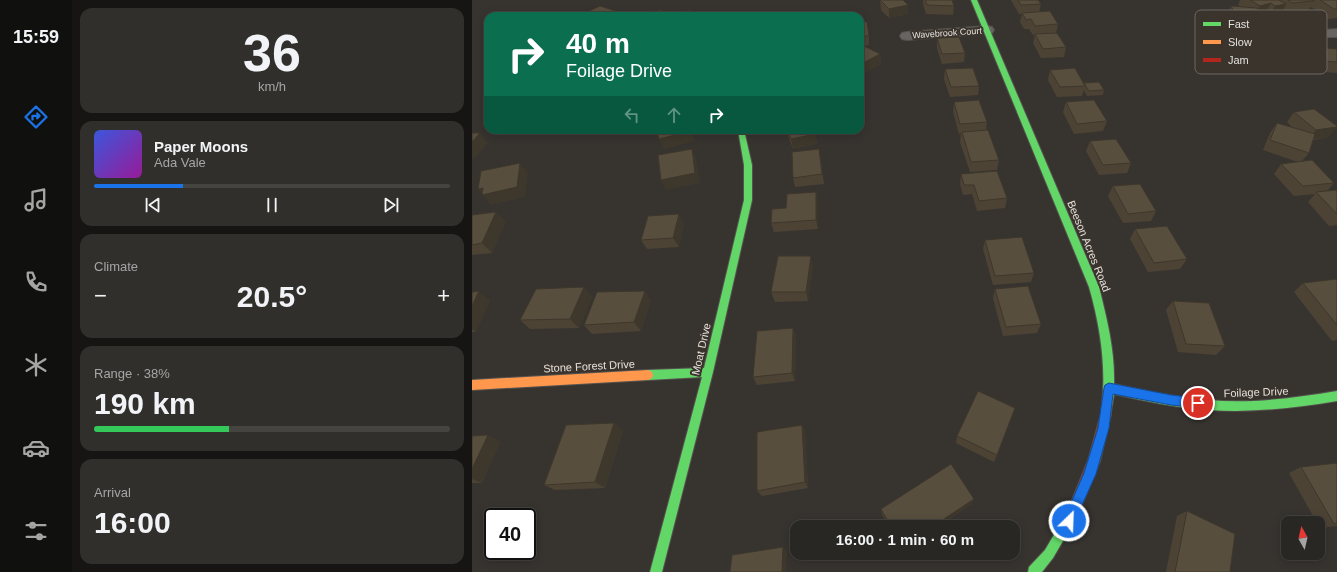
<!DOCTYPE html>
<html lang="en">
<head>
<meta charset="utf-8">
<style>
  :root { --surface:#292724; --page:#312f2c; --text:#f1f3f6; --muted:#a5a5a6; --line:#454441; --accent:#1a73e8 }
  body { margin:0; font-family:Arial,sans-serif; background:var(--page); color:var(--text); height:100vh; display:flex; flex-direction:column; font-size:15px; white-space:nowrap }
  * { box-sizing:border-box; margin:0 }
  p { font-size:13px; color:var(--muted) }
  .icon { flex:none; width:22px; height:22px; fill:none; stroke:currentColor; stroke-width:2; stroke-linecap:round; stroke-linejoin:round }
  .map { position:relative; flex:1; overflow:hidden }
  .details { display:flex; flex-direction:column; gap:8px; padding:8px; background:#171514; width:400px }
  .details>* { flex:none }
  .hud { position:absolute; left:12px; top:12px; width:380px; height:122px; border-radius:12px; box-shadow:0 2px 10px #0003,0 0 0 1px var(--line); background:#0b6e4f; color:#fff; overflow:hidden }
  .needle { width:26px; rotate:352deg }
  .tools { position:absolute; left:809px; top:516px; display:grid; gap:8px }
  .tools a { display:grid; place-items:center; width:44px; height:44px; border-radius:8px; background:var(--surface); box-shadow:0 2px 10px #0003,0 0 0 1px var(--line); font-size:20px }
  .speed { position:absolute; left:12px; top:508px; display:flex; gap:8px; font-size:20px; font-weight:700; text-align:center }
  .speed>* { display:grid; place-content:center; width:52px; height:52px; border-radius:50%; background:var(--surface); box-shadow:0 2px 10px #0003,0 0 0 1px var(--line); line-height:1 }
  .speed .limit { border:2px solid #111; border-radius:6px; background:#fff; color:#111 }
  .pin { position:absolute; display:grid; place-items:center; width:34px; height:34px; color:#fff; margin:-17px; border:2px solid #fff; border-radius:50%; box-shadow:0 1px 4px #0007 }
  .me { position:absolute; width:44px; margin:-22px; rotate:24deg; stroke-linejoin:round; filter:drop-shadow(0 0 3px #0008) }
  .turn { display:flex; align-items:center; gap:14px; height:84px; padding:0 16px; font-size:18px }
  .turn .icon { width:52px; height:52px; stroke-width:2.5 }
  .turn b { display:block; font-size:28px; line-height:34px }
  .lanes { display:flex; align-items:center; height:38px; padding:0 16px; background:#0003; justify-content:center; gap:20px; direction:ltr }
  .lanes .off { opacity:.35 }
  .big { font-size:30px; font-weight:700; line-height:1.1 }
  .details .tile { flex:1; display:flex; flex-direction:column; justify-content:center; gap:6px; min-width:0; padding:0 14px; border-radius:12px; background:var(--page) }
  .details .dial { align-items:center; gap:0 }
  .dial b { font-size:52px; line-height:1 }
  .song { display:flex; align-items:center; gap:12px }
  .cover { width:48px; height:48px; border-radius:6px; background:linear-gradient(135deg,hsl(230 70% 55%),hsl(300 70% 35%)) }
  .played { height:4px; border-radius:2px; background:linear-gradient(90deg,var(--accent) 25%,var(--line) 25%) }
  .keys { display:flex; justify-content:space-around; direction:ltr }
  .heat { display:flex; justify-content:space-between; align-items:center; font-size:22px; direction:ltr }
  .charge { height:6px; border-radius:3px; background:linear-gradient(90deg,#34c759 38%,var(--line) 0) }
  .trip { position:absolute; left:318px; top:520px; width:230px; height:40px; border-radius:12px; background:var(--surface); box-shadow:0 2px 10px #0003,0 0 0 1px var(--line); font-weight:700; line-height:40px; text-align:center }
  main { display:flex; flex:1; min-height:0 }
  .dock { display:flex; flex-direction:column; width:72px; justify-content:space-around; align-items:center; background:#10100e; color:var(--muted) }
  .dock .icon { width:28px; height:28px }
  .dock .active { color:var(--accent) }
  .dock b { font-size:18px; color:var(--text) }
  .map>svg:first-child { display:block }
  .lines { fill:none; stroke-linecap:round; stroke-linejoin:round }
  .street-casing { stroke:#56534f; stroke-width:2 }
  .fast-casing { stroke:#56534f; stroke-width:2 }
  .slow-casing { stroke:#56534f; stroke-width:2 }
  .jam-casing { stroke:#56534f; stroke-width:2 }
  .street { fill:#676461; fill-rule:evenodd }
  .fast { fill:#63d668; fill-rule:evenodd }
  .slow { fill:#ff974d; fill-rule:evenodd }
  .jam { fill:#b3261e; fill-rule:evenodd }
  .wall { fill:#4c4335; fill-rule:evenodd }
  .shaded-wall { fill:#3e372b }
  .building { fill:#584e3e; stroke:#3e372b }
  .route { fill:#1a73e8; stroke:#114b97 }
  .labels { text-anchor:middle; stroke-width:4; stroke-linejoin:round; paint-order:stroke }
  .far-street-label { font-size:9px; fill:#e4e0dc; stroke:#3a342d }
  .street-label { font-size:11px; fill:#e4e0dc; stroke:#3a342d }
  .key { fill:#3a342d; stroke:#6d6862; stroke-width:1 }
  .key-label { font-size:11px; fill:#e4e0dc }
</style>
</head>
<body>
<main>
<nav class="dock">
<b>15:59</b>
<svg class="icon active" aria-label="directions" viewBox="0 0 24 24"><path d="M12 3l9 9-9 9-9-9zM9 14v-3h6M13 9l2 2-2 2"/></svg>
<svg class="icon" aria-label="music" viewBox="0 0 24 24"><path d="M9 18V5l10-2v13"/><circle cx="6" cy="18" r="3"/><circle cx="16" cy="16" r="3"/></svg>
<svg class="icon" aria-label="phone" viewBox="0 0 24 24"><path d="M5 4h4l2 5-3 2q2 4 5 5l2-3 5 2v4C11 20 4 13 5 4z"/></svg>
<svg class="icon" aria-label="climate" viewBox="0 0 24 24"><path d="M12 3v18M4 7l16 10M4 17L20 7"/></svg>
<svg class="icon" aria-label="car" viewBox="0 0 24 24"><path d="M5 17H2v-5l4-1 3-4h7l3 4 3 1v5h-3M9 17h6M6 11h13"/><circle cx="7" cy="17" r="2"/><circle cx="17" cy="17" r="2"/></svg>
<svg class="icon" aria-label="filters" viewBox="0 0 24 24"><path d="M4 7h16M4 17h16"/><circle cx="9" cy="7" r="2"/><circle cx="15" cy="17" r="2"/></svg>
</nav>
<section class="details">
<div class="tile dial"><b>36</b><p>km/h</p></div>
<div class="tile">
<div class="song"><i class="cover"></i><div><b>Paper Moons</b><p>Ada Vale</p></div></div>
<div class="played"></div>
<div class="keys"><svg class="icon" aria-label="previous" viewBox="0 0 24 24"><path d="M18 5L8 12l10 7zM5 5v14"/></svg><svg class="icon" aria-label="pause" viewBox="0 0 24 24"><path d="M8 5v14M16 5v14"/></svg><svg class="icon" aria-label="next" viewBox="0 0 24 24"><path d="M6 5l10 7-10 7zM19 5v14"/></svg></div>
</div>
<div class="tile"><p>Climate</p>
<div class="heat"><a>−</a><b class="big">20.5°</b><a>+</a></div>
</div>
<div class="tile"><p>Range · 38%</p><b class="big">190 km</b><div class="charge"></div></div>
<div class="tile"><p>Arrival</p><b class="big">16:00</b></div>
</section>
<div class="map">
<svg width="865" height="572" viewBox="0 0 865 572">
  <rect width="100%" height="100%" fill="#373430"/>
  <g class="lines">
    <defs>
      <g id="street">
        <path d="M515 26 520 27 522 30 520 33 435 40 430 39 428 36 430 33 435 32Z"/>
        <path d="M865 29V37H840L838 34 840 31Z"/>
      </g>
      <g id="fast">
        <path d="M499 0H505L627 287C635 319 643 351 642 384 673 391 705 398 736 400 779 404 823 398 865 391V401C823 408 780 413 738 410 705 408 673 401 642 394L638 418 634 419 630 418 629 414C635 370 629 329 617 287Z"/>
        <path d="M266 130H272L280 165V200L241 372 190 572H178L230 377 176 380 172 378 171 375 172 372 176 370 232 368 272 200V165Z"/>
        <path d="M600 509 604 511 606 515 581 558 570 572H556L557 567 573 550 596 511Z"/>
      </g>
      <path id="slow" d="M176 370 180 372 181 375 180 378 176 380 0 390V380Z"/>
      <path id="jam" d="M634 409 638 410 639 414 628 461 604 519 600 521 596 519 594 515 616 461 629 414 630 410Z"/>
    </defs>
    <use href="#street" class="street-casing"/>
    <use href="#fast" class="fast-casing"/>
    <use href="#slow" class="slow-casing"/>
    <use href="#jam" class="jam-casing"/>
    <use href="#street" class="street"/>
    <use href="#fast" class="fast"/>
    <use href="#slow" class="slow"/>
    <use href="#jam" class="jam"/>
  </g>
  <g class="wall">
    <path d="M408 0 436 14 417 18 409 10Z"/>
    <path d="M451 0H480L482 6 481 15 454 14 451 4Z"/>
    <path d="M539 0H566L569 4 567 12 586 24 584 33 594 47 592 57 569 58 561 43 563 35H561L557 29H552L548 22 550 14H547Z"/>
    <path d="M768 0H840L841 1V0H865V18L856 19 839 7 836 10 815 12 811 9 809 13 798 15 801 22 799 25 814 33 811 37 815 40 809 49 786 51 781 47 775 48 771 44 774 40 770 37 774 29 760 28 755 16 759 6 770 7 766 5ZM793 13 797 15 788 14Z"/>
    <path d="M388 22 397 36V45L391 46 408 54 409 64 393 72 388 69Z"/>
    <path d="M465 38 493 53 492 62 470 64 465 48Z"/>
    <path d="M838 47 865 49V73L840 71 831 57Z"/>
    <path d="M473 69 507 86 506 95 478 97 472 79Z"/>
    <path d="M578 70 612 84 632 90 631 95 615 96 612 90 610 96 585 97 576 80Z"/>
    <path d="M482 102 515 122 514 131 527 160 525 170 498 172 488 142 489 133 487 134 481 112Z"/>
    <path d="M594 102 635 121 631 131 602 134 591 112Z"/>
    <path d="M822 112 857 137 841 140 837 153 830 161 862 183 855 191 865 190V225L857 226 836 202 843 194 822 196 802 174 809 164 826 162 791 150 798 133 805 123 821 128 815 122Z"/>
    <path d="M314 130H342L343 134 345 144 321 149Z"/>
    <path d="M618 141 659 163 655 173 627 175 614 151Z"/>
    <path d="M347 149 352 184 323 187 321 178Z"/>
    <path d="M489 174 535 198 533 208 505 211 500 194 491 195 488 184Z"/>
    <path d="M641 186 684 211 679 221 651 223 636 196Z"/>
    <path d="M344 192 346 202V229L302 232 299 223 314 208Z"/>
    <path d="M24 212 33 222 20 253 0 255V215Z"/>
    <path d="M212 223 207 247 175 249 169 240Z"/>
    <path d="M663 229 715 259 708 269 676 272 658 239Z"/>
    <path d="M513 240 562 273 559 282 521 285 511 249Z"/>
    <path d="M341 266 336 301 303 302 299 292Z"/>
    <path d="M865 279V340L860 341 822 292 831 283Z"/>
    <path d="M112 287 120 297 107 328 58 329 48 320Z"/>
    <path d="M523 289 569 324 565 333 531 336 521 298Z"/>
    <path d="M0 292 18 300 4 332H0Z"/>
    <path d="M179 300 169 331 120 334 112 325Z"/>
    <path d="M701 301 753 346 744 355 706 352 694 310Z"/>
    <path d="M321 328 324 336 323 381 285 385 281 377Z"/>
    <path d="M142 423 151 430 133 488 83 490 72 485Z"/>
    <path d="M330 425 333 432 336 488 290 496 285 491Z"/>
    <path d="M16 435 28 442 10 483H0V436Z"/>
    <path d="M485 436 525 455 522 462 484 443Z"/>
    <path d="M865 463V526L848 528 846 525V523H845L817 473 829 467Z"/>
    <path d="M502 499 499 504 466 527H417L410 514 409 509Z"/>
    <path d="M715 511 758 572H694L705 516Z"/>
  </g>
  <g class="shaded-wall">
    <path d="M799 3 793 13 782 15 788 6Z"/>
    <path d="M814 4 809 13 798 15 803 6Z"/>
    <path d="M436 5V14L417 18V9Z"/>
    <path d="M190 10 192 16H188Z"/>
    <path d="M144 11 146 16H134Z"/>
    <path d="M408 54 409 64 393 72V62Z"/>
    <path d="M865 127 857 137 836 140 844 130Z"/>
    <path d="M219 130 223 141 192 149 187 139Z"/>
    <path d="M8 133 16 143 2 159 0 157V142Z"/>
    <path d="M343 134 345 144 321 149 319 139Z"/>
    <path d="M220 149 224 159 228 183 194 190 189 180Z"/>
    <path d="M48 163 56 173 53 197 19 205 6 189 11 188Z"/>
    <path d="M344 192 346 202V229L344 220Z"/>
    <path d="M24 212 33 222 20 253 10 243Z"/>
    <path d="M207 214 212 223 207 247 201 238Z"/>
    <path d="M339 256 341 266 336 301 334 292Z"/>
    <path d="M112 287 120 297 107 328 98 319Z"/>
    <path d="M7 291 18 300 4 332 0 329V306Z"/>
    <path d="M173 291 179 300 169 331 162 322Z"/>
    <path d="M321 328 324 336 323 381 320 373Z"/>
    <path d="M142 423 151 430 133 488 123 482Z"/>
    <path d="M330 425 333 432 336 488 333 482Z"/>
    <path d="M16 435 28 442 10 483 0 479V469Z"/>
    <path d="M502 499 499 504 466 527H460Z"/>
    <path d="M311 547 315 551 314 572H310Z"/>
  </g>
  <g class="building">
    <path d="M408 0H431L436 5 417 9Z"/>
    <path d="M453 0H480L482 6 455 5Z"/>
    <path d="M546 0H566L569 4 549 5Z"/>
    <path d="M778 0H807L814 4 803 6 799 3 788 6Z"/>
    <path d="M816 0H840L842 1 820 3Z"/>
    <path d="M848 0H865V9H862Z"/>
    <path d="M128 6 144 11 134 16H106Z"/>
    <path d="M759 6 785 8 788 14 798 15 801 22 765 19Z"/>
    <path d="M190 10 188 16H167L169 12Z"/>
    <path d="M218 10 228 16H202Z"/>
    <path d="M578 11 586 24 563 26 559 19 554 20 550 13Z"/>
    <path d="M388 22H395L397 36H388Z"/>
    <path d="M585 33 594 47 571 49 563 34Z"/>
    <path d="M487 37 493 53 470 54 465 38Z"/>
    <path d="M388 44 408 54 393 62 388 60Z"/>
    <path d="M838 47 865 49V62L847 61Z"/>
    <path d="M501 68 507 86 479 87 473 69Z"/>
    <path d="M603 68 613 86 588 87 578 70Z"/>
    <path d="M627 82 632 90 617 91 612 83Z"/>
    <path d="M507 100 515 122 488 124 482 102Z"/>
    <path d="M622 100 635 121 605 124 594 102Z"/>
    <path d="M842 109 865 126V127L844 130 822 112Z"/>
    <path d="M805 123 843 134 837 153 798 140Z"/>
    <path d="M184 130H219V131L187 139Z"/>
    <path d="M315 130H342L343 134 319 139Z"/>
    <path d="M516 130 527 160 499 162 490 132Z"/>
    <path d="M0 133H8L0 142Z"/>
    <path d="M644 139 659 163 631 165 618 141Z"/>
    <path d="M220 149 223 173 189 180 186 155Z"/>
    <path d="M347 149 350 174 321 178 320 152Z"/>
    <path d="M840 160 862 183 831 186 809 164Z"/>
    <path d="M48 163 45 187 10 195 11 188 6 189 9 171Z"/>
    <path d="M525 171 535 198 507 201 502 185H492L489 174Z"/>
    <path d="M668 184 684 211 656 214 641 186Z"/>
    <path d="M865 190V214L844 192Z"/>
    <path d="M344 192V220L299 223 300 209 314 208 315 194Z"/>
    <path d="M24 212 10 243 0 245V215Z"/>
    <path d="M207 214 201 238 169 240 176 216Z"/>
    <path d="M695 226 715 259 682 263 663 229Z"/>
    <path d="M550 237 562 273 523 276 513 240Z"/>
    <path d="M306 256H339L334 292H299Z"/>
    <path d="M865 279V325L831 283Z"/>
    <path d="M556 286 569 324 534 327 523 289Z"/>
    <path d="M112 287 98 319 48 320 64 289Z"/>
    <path d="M7 291 0 306V292Z"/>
    <path d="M173 291 162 322 112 325 125 292Z"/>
    <path d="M701 301 737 303 753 346 714 344Z"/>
    <path d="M321 328 320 373 281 377 285 331Z"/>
    <path d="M506 391 543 408 525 455 485 436Z"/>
    <path d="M142 423 123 482 72 485 94 425Z"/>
    <path d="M330 425 333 482 285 491V432Z"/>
    <path d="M16 435 0 469V436Z"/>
    <path d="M865 463V523L862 524 829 467Z"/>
    <path d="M479 464 502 499 460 527H419L409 509Z"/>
    <path d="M715 511 763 534 758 572H703Z"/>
    <path d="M311 547 310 572H258L260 555Z"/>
  </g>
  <path class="route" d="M637 383 699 395 726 398 729 399 731 403 729 407 726 408 699 405 641 394 637 428 624 474 601 525 597 527 593 525 591 521 612 473 626 428 632 388 633 385Z"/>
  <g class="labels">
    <g class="far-street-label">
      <text transform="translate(475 33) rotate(-4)" y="3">Wavebrook Court</text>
    </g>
    <g class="street-label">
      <text transform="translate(617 246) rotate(68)" y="4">Beeson Acres Road</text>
      <text transform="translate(229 349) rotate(-77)" y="4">Moat Drive</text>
      <text transform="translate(117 366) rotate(-3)" y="4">Stone Forest Drive</text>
      <text transform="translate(784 392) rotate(-2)" y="4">Foilage Drive</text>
    </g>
  </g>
  <rect x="723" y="10" width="132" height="64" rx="6" class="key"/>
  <rect x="731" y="22" width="18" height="4" fill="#63d668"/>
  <rect x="731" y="40" width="18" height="4" fill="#ff974d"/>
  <rect x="731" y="58" width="18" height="4" fill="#b3261e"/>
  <g class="key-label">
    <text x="756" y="28">Fast</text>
    <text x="756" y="46">Slow</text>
    <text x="756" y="64">Jam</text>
  </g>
</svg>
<div class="tools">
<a><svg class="needle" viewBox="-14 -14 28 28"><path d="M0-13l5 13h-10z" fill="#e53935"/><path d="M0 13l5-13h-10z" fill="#a5a5a6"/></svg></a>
</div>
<div class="speed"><div class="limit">40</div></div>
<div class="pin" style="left:726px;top:403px;background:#d93025"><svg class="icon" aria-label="arrive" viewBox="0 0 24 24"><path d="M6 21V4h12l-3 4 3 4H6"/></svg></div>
<svg class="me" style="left:597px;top:521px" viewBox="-20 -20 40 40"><circle r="17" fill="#1a73e8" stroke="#fff" stroke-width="3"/><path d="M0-11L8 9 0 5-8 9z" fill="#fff"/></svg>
<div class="trip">16:00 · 1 min · 60 m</div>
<div class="hud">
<div class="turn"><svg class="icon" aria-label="right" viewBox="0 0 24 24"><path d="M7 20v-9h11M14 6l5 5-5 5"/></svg><div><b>40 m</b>Foilage Drive</div></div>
<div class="lanes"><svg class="icon off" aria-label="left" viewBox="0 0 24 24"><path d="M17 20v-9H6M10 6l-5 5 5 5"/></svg><svg class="icon off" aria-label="ahead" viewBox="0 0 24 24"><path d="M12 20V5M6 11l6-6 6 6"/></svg><svg class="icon" aria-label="right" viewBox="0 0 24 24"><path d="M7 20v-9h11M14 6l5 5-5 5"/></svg></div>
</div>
</div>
</main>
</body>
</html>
